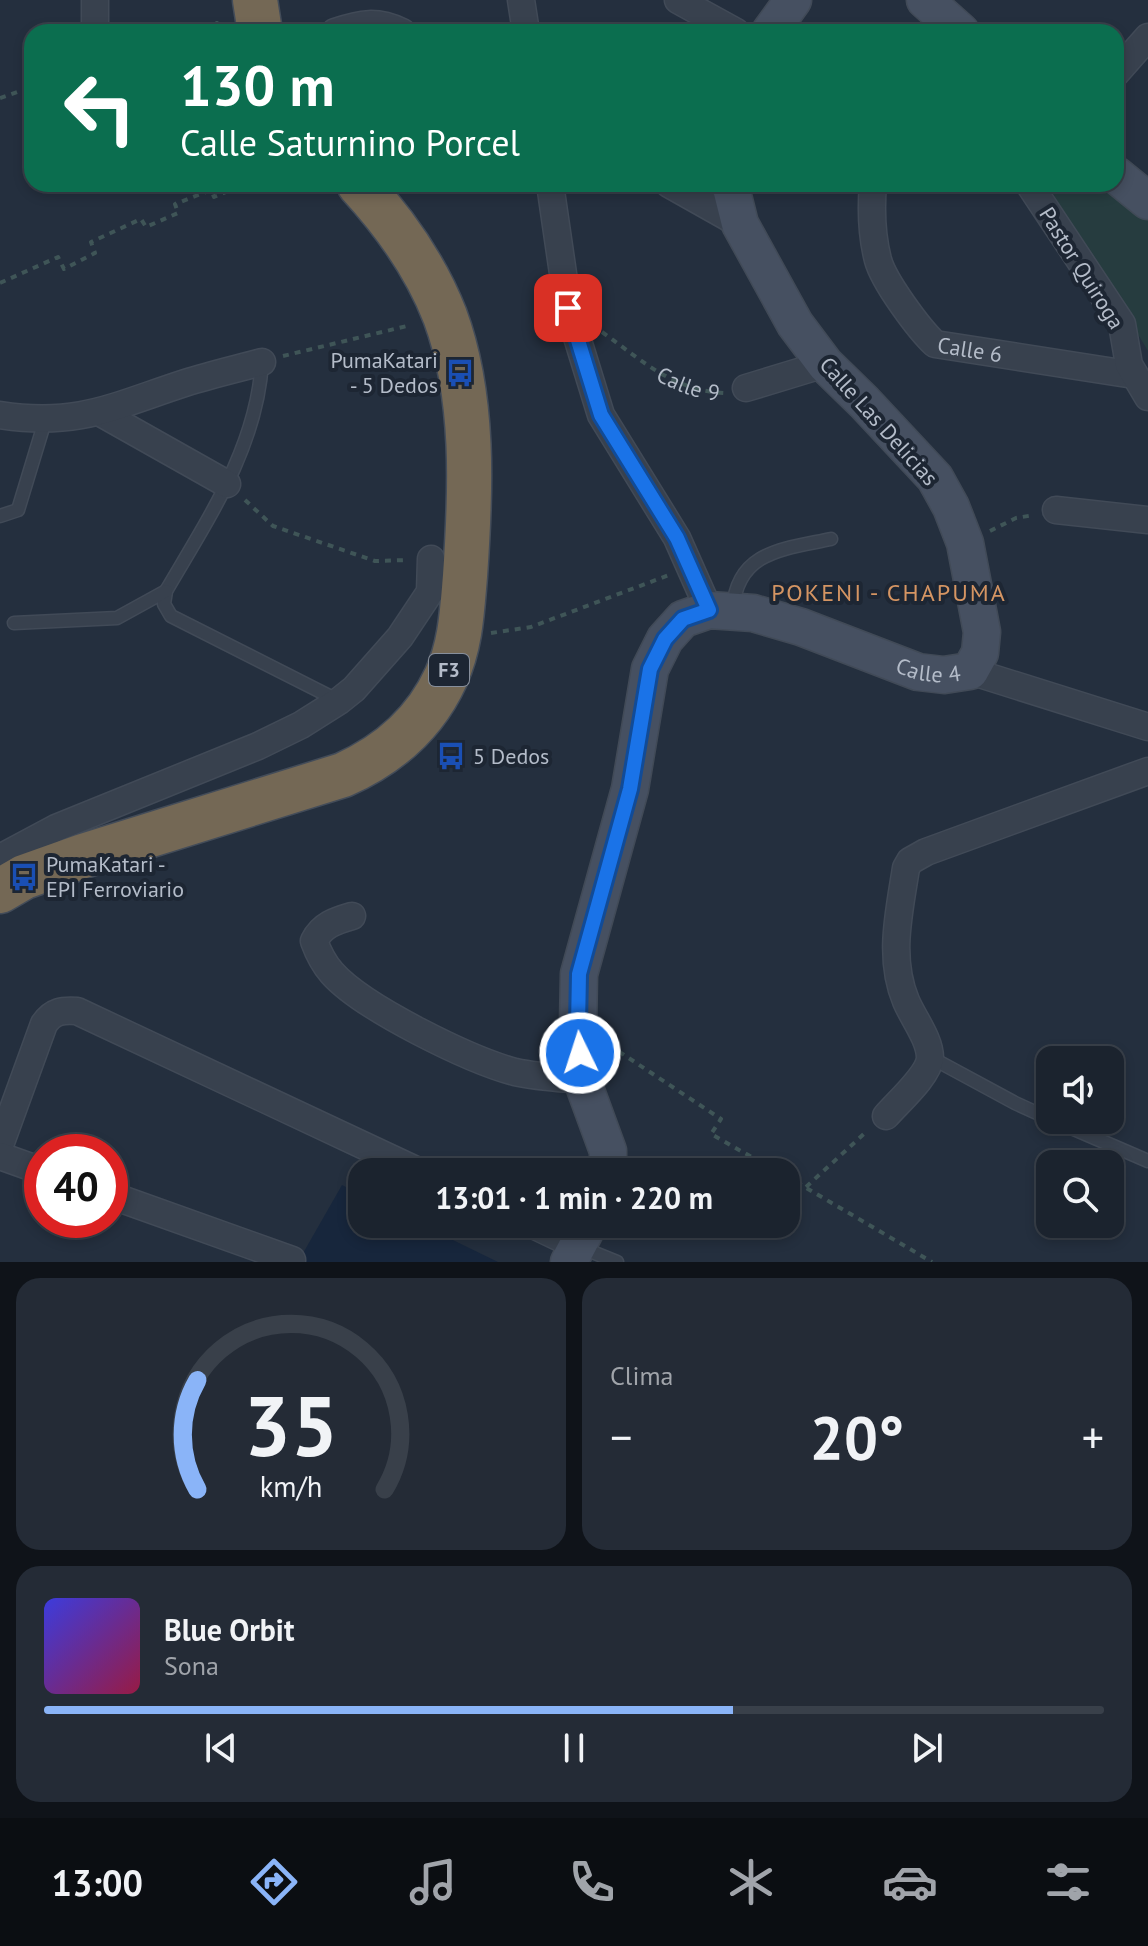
<!DOCTYPE html>
<html lang="es">
<head>
<meta charset="utf-8">
<style>
  :root { --surface:#1b232e; --page:#242b36; --text:#f1f3f6; --muted:#a0a4aa; --line:#39404a; --accent:#8ab4f8 }
  body { margin:0; font-family:"PT Sans",sans-serif; background:var(--page); color:var(--text); height:100vh; display:flex; flex-direction:column; font-size:30px; white-space:nowrap }
  * { box-sizing:border-box; margin:0 }
  p { font-size:26px; color:var(--muted) }
  .icon { flex:none; width:44px; height:44px; fill:none; stroke:currentColor; stroke-width:2; stroke-linecap:round; stroke-linejoin:round }
  .map { position:relative; height:1262px; overflow:hidden }
  .panel { display:flex; flex-direction:column; gap:16px; padding:16px; background:#0f1319; flex:1 }
  .panel>* { flex:none }
  .guide { position:absolute; left:24px; top:24px; width:1100px; height:168px; border-radius:24px; box-shadow:0 4px 12px #0003,0 0 0 2px var(--line); background:#0b6e4f; color:#fff; overflow:hidden }
  .controls { position:absolute; left:1036px; top:1046px; display:grid; gap:16px }
  .controls a { display:grid; place-items:center; width:88px; height:88px; border-radius:16px; background:var(--surface); box-shadow:0 4px 12px #0003,0 0 0 2px var(--line); font-size:40px }
  .speed { position:absolute; left:24px; top:1134px; display:flex; gap:16px; font-size:40px; font-weight:700; text-align:center }
  .speed>* { display:grid; place-content:center; width:104px; height:104px; border-radius:50%; background:var(--surface); box-shadow:0 4px 12px #0003,0 0 0 2px var(--line); line-height:1 }
  .speed .limit { border:12px solid #d22; background:#fff; color:#111 }
  .pin { position:absolute; display:grid; place-items:center; width:68px; height:68px; color:#fff; margin:-34px; border-radius:16px; box-shadow:0 4px 12px #0006 }
  .me { position:absolute; width:88px; margin:-44px; rotate:356deg; stroke-linejoin:round; filter:drop-shadow(0 0 6px #0008) }
  .turn { display:flex; align-items:center; gap:28px; height:168px; padding:0 24px; font-size:36px }
  .turn .icon { width:104px; height:104px; stroke-width:2.5 }
  .turn b { display:block; font-size:56px; line-height:68px }
  .big { font-size:60px; font-weight:800; line-height:1.1 }
  .panel .tile { flex:1; display:flex; flex-direction:column; justify-content:center; gap:12px; min-width:0; padding:0 28px; border-radius:24px; background:var(--page) }
  .panel .dial { align-items:center; gap:0 }
  .dial svg { height:208px; overflow:visible; fill:none; stroke:var(--line); stroke-width:7; stroke-linecap:round; text-anchor:middle }
  .dial text { fill:var(--text); stroke:none }
  .song { display:flex; align-items:center; gap:24px }
  .cover { width:96px; height:96px; border-radius:12px; background:linear-gradient(135deg,hsl(240 70% 55%),hsl(340 70% 35%)) }
  .played { height:8px; border-radius:4px; background:linear-gradient(90deg,var(--accent) 65%,var(--line) 65%) }
  .keys { display:flex; justify-content:space-around; direction:ltr }
  .heat { display:flex; justify-content:space-between; align-items:center; font-size:44px; direction:ltr }
  .panel .tiles { flex:1; display:grid; gap:16px; grid-template-columns:1fr 1fr }
  .tile:last-child { grid-column:span 2 }
  .trip { position:absolute; left:348px; top:1158px; width:452px; height:80px; border-radius:24px; background:var(--surface); box-shadow:0 4px 12px #0003,0 0 0 2px var(--line); font-weight:800; line-height:80px; text-align:center }
  .tabs { display:flex; height:128px; justify-content:space-around; align-items:center; background:#0b0e12; color:var(--muted) }
  .tabs .icon { width:56px; height:56px }
  .tabs .on { color:var(--accent) }
  .tabs b { font-size:36px; color:var(--text) }
  .map>svg:first-child { display:block }
  .green { fill:#263c3f }
  .water { fill:#17263c }
  .lines { fill:none; stroke-linecap:round; stroke-linejoin:round }
  .lane-casing { stroke:#414a57; stroke-width:15 }
  .street-casing { stroke:#414a57; stroke-width:29 }
  .secondary-casing { stroke:#414a57; stroke-width:39 }
  .highway-casing { stroke:#434c59; stroke-width:47 }
  .path { stroke:#3f5557; stroke-width:4; stroke-dasharray:6 6; stroke-linecap:butt }
  .lane { stroke:#38414e; stroke-width:12 }
  .street { stroke:#38414e; stroke-width:26 }
  .secondary { stroke:#465061; stroke-width:36 }
  .highway { stroke:#746855; stroke-width:44 }
  .route-casing { stroke:#114b97; stroke-width:20 }
  .route { stroke:#1a73e8; stroke-width:14 }
  .labels { text-anchor:middle; stroke-width:8; stroke-linejoin:round; paint-order:stroke }
  .shield { fill:#1d2633; stroke:#878f9c; stroke-width:2 }
  .shield-label { font-size:20px; font-weight:bold; fill:#b4bcc9 }
  .street-label { font-size:22px; fill:#b4bcc9; stroke:#1d2633 }
  .poi-label { font-size:22px; fill:#b4bcc9; stroke:#1d2633; text-anchor:start }
  .neighbourhood-label { font-size:24px; letter-spacing:2px; fill:#d59563; stroke:#1d2633 }
</style>
</head>
<body>
<div class="map">
<svg width="1148" height="1262" viewBox="0 0 1148 1262">
  <rect width="100%" height="100%" fill="#242f3e"/>
  <path class="green" d="M1047 184H1111L1148 219V351Z"/>
  <path class="water" d="M342 1185 362 1195V1224H420L498 1262H298Z"/>
  <g class="lines">
    <defs>
      <g id="lane">
        <path d="M262 362C257 447 208 519 166 591L164 604 171 616 337 700"/>
        <path d="M0 516 18 510 45 421"/>
        <path d="M733 609C737 551 784 549 831 539"/>
        <path d="M14 623 117 618 166 591"/>
        <path d="M930 1057 1015 1103 1050 1119"/>
        <path d="M1053 1120 1148 1161"/>
        <path d="M580 1247 617 1262"/>
      </g>
      <g id="street">
        <path d="M521 0 526 32"/>
        <path d="M678 0 736 32"/>
        <path d="M95 32V0"/>
        <path d="M335 32C361 23 377 20 402 32"/>
        <path d="M1116 73 1148 37"/>
        <path d="M550 184 568 308 601 415 677 538 709 610"/>
        <path d="M669 184 740 224"/>
        <path id="s2" d="M873 184C871 208 872 237 878 260 884 282 919 329 935 344L1134 375"/>
        <path d="M1029 184 1122 324 1129 365 1148 397"/>
        <path d="M746 388 825 364"/>
        <path d="M101 413 227 484"/>
        <path d="M0 415C78 427 114 406 185 383 210 375 236 369 262 362"/>
        <path d="M1056 510 1148 520"/>
        <path d="M970 671 1148 727"/>
        <path d="M0 858 56 828 258 746 301 725 339 701 354 689 400 637 430 592 431 559"/>
        <path d="M352 916C335 921 322 925 314 941 318 952 324 964 332 973 363 1008 470 1060 515 1072 538 1077 560 1078 582 1080"/>
        <path d="M886 1116C897 1103 929 1075 930 1058 930 1039 913 1018 906 1001 888 958 899 913 906 868L910 861 926 852 1148 771"/>
        <path d="M0 1145 44 1024C53 1011 62 1010 77 1011L420 1172"/>
        <path d="M0 1156 42 1171"/>
        <path d="M110 1195 292 1260"/>
        <path d="M531 1224 577 1246"/>
      </g>
      <g id="secondary">
        <path d="M925 0 961 32"/>
        <path d="M770 32 793 0"/>
        <path d="M1116 175 1148 201"/>
        <path id="s3" d="M608 1172V1151L582 1080 578 1026 579 974 630 789 650 669 665 639 683 619 709 610 753 613 801 627 918 672 944 675 970 671 980 653 982 632 965 543 951 507 935 478 864 402 825 364 795 324 740 224 730 184"/>
        <path d="M569 1262 589 1224"/>
      </g>
      <g id="highway">
        <path d="M255 0 260 32"/>
        <path d="M0 891 24 877 83 856 343 775C388 755 425 723 446 677 461 644 462 611 465 576 471 491 475 397 445 316 426 267 394 222 359 184"/>
      </g>
    </defs>
    <use href="#lane" class="lane-casing"/>
    <use href="#street" class="street-casing"/>
    <use href="#secondary" class="secondary-casing"/>
    <use href="#highway" class="highway-casing"/>
    <g class="path">
      <path d="M190 32 206 26 208 32"/>
      <path d="M214 32 212 24 217 23 220 32"/>
      <path d="M0 98 32 87"/>
      <path d="M0 283 58 257 64 269 95 253 91 242 141 219 146 227 178 213 175 204 211 190 214 197 245 184"/>
      <path id="s1" d="M602 332C643 361 672 390 724 393"/>
      <path d="M283 356 411 325"/>
      <path d="M245 500 273 526 375 561 408 560"/>
      <path d="M990 531 1016 518 1034 515"/>
      <path d="M491 633 531 627 669 575"/>
      <path d="M609 1045 721 1119 711 1134 778 1172"/>
      <path d="M786 1176 932 1262"/>
      <path d="M806 1187 866 1132"/>
    </g>
    <use href="#lane" class="lane"/>
    <use href="#street" class="street"/>
    <use href="#secondary" class="secondary"/>
    <use href="#highway" class="highway"/>
  </g>
  <g class="lines">
    <defs>
      <path id="route" d="M568 308 601 415 677 538 709 610 683 619 665 639 650 669 630 789 579 974 578 1026 580 1053"/>
    </defs>
    <use href="#route" class="route-casing"/>
    <use href="#route" class="route"/>
  </g>
  <defs>
    <symbol id="bus-bare" viewBox="-9 -9 18 18"><path d="M-5-6H5V4H4V6H2V4H-2V6H-4V4H-5ZM-3.5-4V0h7V-4ZM-3.5 1.2v1.5H-2V1.2ZM2 1.2v1.5H3.5V1.2Z" fill="#1a4fb4" stroke="#1d2633" stroke-width="2.5" paint-order="stroke"/></symbol>
  </defs>
  <g fill-rule="evenodd">
    <use href="#bus-bare" x="440" y="353" width="40" height="40"/>
    <use href="#bus-bare" x="431" y="736" width="40" height="40"/>
    <use href="#bus-bare" x="4" y="857" width="40" height="40"/>
  </g>
  <g class="labels">
    <rect class="shield" x="429" y="654" width="40" height="32" rx="6"/>
    <g class="shield-label">
      <text x="449" y="677">F3</text>
    </g>
    <g class="street-label">
      <text transform="translate(1082 268) rotate(58)" y="8">Pastor Quiroga</text>
      <text dy="8" stroke="none"><textPath href="#s2" startOffset="214">Calle 6</textPath></text>
      <text dy="8" stroke="none"><textPath href="#s1" startOffset="102">Calle 9</textPath></text>
      <text transform="translate(879 421) rotate(48)" y="8">Calle Las Delicias</text>
      <text dy="8" stroke="none"><textPath href="#s3" startOffset="834">Calle 4</textPath></text>
    </g>
    <g class="poi-label">
      <text x="438" y="368" text-anchor="end">PumaKatari<tspan x="438" dy="25">- 5 Dedos</tspan></text>
      <text x="473" y="764">5 Dedos</text>
      <text x="46" y="872">PumaKatari -<tspan x="46" dy="25">EPI Ferroviario</tspan></text>
    </g>
    <g class="neighbourhood-label">
      <text x="889" y="601">POKENI - CHAPUMA</text>
    </g>
  </g>
</svg>
<div class="controls">
<a><svg class="icon" aria-label="sound" viewBox="0 0 24 24"><path d="M4 9h4l5-4v14l-5-4H4zM17 9q2 3 0 6"/></svg></a>
<a><svg class="icon" aria-label="search" viewBox="0 0 24 24"><circle cx="10" cy="10" r="6"/><path d="M15 15l6 6"/></svg></a>
</div>
<div class="speed"><div class="limit">40</div></div>
<div class="pin" style="left:568px;top:308px;background:#d93025"><svg class="icon" aria-label="arrive" viewBox="0 0 24 24"><path d="M6 21V4h12l-3 4 3 4H6"/></svg></div>
<svg class="me" style="left:580px;top:1053px" viewBox="-20 -20 40 40"><circle r="17" fill="#1a73e8" stroke="#fff" stroke-width="3"/><path d="M0-11L8 9 0 5-8 9z" fill="#fff"/></svg>
<div class="trip">13:01 · 1 min · 220 m</div>
<div class="guide">
<div class="turn"><svg class="icon" aria-label="left" viewBox="0 0 24 24"><path d="M17 20v-9H6M10 6l-5 5 5 5"/></svg><div><b>130 m</b>Calle Saturnino Porcel</div></div>
</div>
</div>
<section class="panel">
<div class="tiles">
<div class="tile dial"><svg viewBox="0 0 100 80">
<path d="M14 69A42 42 0 1 1 86 69"/>
<path d="M14 69A42 42 0 0 1 14 27" stroke="#8ab4f8"/>
<text x="50" y="56" font-size="32" font-weight="700">35</text>
<text x="50" y="72" font-size="11">km/h</text>
</svg></div>
<div class="tile"><p>Clima</p>
<div class="heat"><a>−</a><b class="big">20°</b><a>+</a></div>
</div>
<div class="tile">
<div class="song"><i class="cover"></i><div><b>Blue Orbit</b><p>Sona</p></div></div>
<div class="played"></div>
<div class="keys"><svg class="icon" aria-label="previous" viewBox="0 0 24 24"><path d="M18 5L8 12l10 7zM5 5v14"/></svg><svg class="icon" aria-label="pause" viewBox="0 0 24 24"><path d="M8 5v14M16 5v14"/></svg><svg class="icon" aria-label="next" viewBox="0 0 24 24"><path d="M6 5l10 7-10 7zM19 5v14"/></svg></div>
</div>
</div>
</section>
<nav class="tabs">
<b>13:00</b>
<svg class="icon on" aria-label="directions" viewBox="0 0 24 24"><path d="M12 3l9 9-9 9-9-9zM9 14v-3h6M13 9l2 2-2 2"/></svg>
<svg class="icon" aria-label="music" viewBox="0 0 24 24"><path d="M9 18V5l10-2v13"/><circle cx="6" cy="18" r="3"/><circle cx="16" cy="16" r="3"/></svg>
<svg class="icon" aria-label="phone" viewBox="0 0 24 24"><path d="M5 4h4l2 5-3 2q2 4 5 5l2-3 5 2v4C11 20 4 13 5 4z"/></svg>
<svg class="icon" aria-label="climate" viewBox="0 0 24 24"><path d="M12 3v18M4 7l16 10M4 17L20 7"/></svg>
<svg class="icon" aria-label="car" viewBox="0 0 24 24"><path d="M5 17H2v-5l4-1 3-4h7l3 4 3 1v5h-3M9 17h6M6 11h13"/><circle cx="7" cy="17" r="2"/><circle cx="17" cy="17" r="2"/></svg>
<svg class="icon" aria-label="filters" viewBox="0 0 24 24"><path d="M4 7h16M4 17h16"/><circle cx="9" cy="7" r="2"/><circle cx="15" cy="17" r="2"/></svg>
</nav>
</body>
</html>
